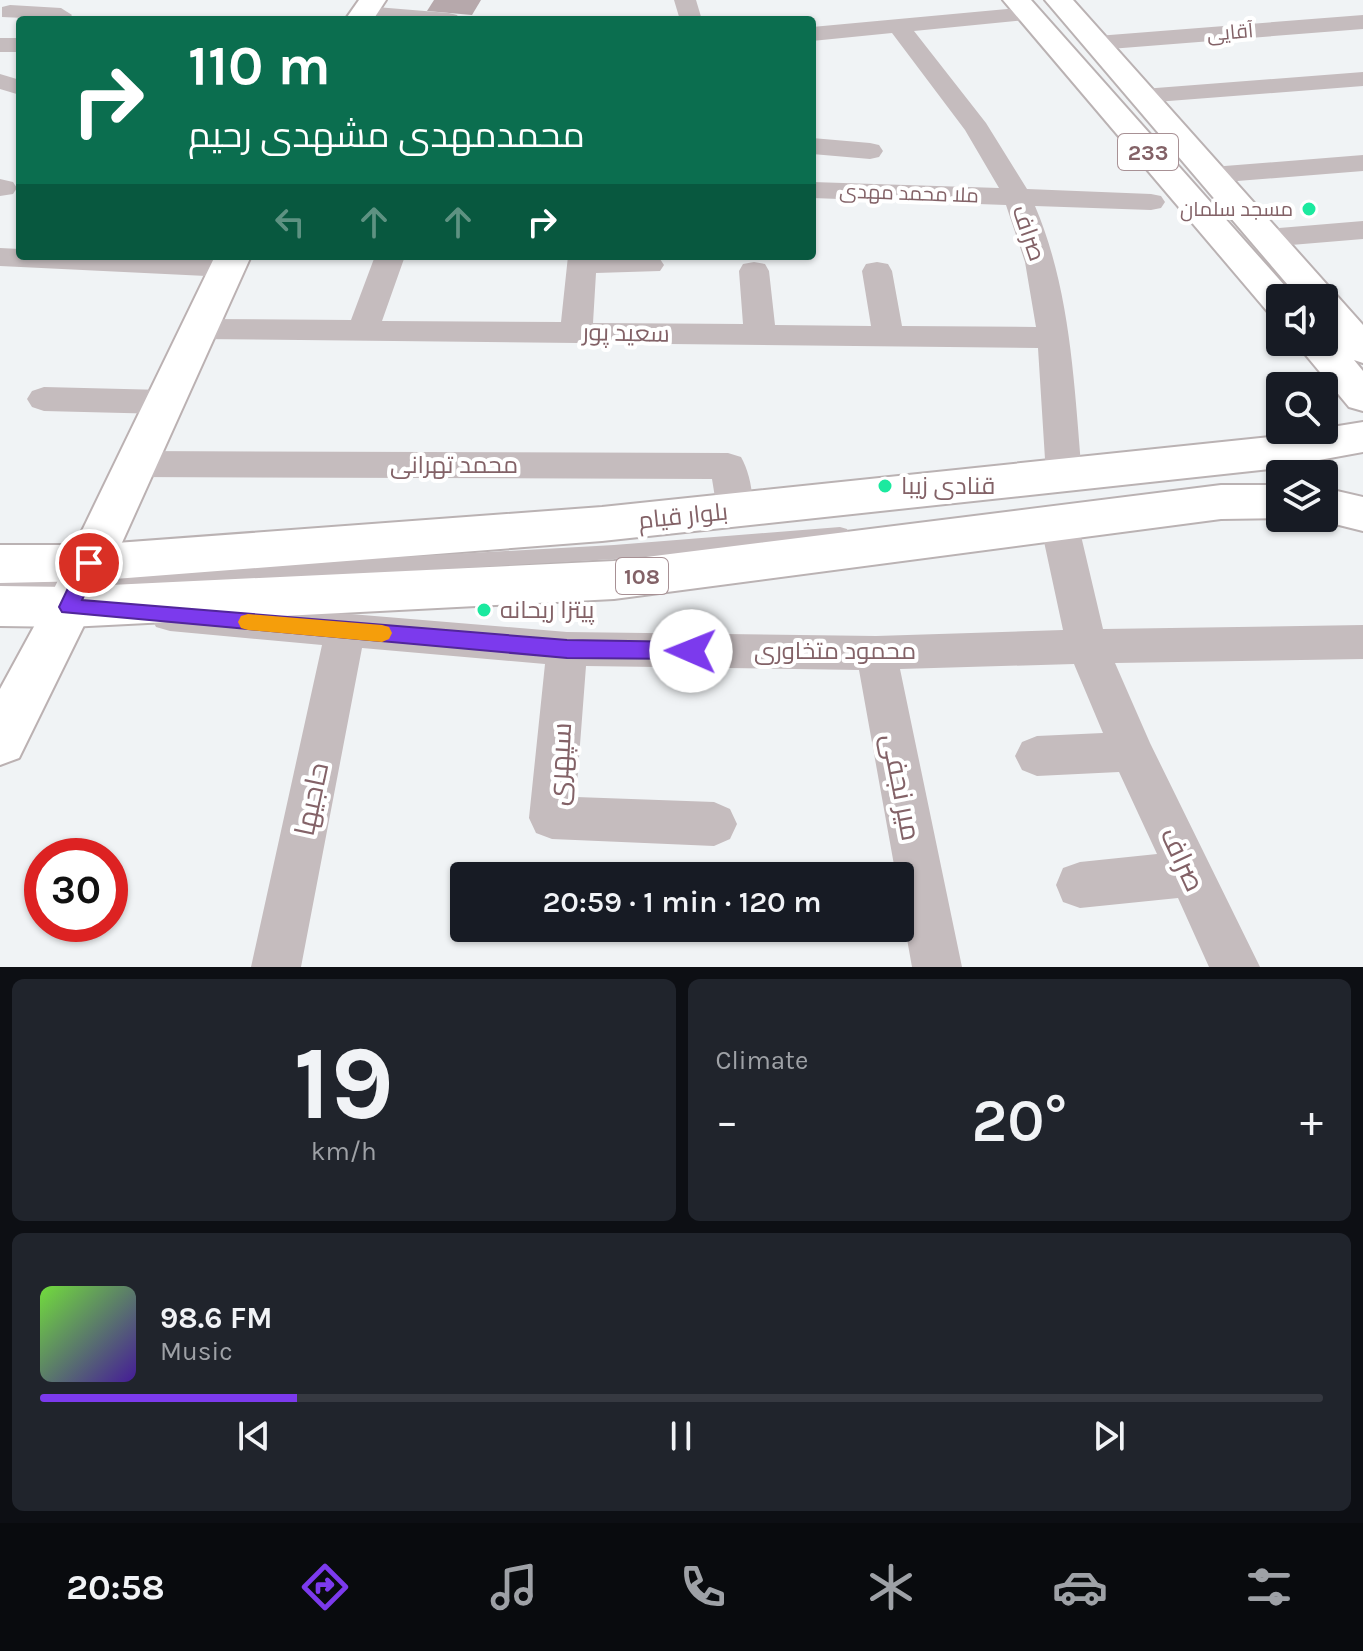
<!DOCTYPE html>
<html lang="en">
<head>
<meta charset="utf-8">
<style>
  :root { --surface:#171b24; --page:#20242c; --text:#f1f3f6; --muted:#9ea1a6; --line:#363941; --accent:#7c3aed }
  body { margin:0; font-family:Karla,Cairo,sans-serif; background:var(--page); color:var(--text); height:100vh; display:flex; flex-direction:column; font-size:30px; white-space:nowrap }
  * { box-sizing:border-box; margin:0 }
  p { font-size:26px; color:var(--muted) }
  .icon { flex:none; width:44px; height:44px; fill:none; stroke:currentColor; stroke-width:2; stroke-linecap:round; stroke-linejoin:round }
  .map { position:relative; height:967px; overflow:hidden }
  .details { display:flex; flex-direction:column; gap:12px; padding:12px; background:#0d0f14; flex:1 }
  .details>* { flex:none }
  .top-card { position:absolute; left:16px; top:16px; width:800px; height:244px; border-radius:8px; box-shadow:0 2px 6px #0004; background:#0b6e4f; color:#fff; overflow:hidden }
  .fabs { position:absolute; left:1266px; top:284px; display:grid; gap:16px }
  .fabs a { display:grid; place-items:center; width:72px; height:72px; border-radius:8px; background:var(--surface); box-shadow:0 2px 6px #0004; font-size:40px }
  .speed { position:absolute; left:24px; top:838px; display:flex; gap:16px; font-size:40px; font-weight:700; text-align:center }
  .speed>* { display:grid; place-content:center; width:104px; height:104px; border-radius:50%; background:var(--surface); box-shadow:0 2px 6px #0004; line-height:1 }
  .speed .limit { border:12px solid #d22; background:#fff; color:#111 }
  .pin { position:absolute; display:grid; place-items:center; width:68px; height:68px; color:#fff; margin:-34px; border:4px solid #fff; border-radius:50%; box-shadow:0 2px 8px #0007 }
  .me { position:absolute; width:88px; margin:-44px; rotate:271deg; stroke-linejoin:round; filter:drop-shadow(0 0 6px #0008) }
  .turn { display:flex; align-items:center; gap:28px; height:168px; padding:0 40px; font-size:36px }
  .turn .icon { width:104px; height:104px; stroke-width:2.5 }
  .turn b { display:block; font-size:56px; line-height:68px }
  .lanes { display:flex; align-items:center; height:76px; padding:0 40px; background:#0003; justify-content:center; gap:40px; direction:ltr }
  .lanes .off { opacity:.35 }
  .big { font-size:60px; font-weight:600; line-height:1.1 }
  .details .card { flex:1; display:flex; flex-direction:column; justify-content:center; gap:12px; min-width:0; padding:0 28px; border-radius:12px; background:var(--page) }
  .details .dial { align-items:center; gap:0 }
  .dial b { font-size:104px; line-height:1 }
  .song { display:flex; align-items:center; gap:24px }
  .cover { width:96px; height:96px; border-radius:12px; background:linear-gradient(135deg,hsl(100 70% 55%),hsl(260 70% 35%)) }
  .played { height:8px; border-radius:4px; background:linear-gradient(90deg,var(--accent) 20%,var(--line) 20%) }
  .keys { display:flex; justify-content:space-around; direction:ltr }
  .heat { display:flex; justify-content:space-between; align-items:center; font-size:44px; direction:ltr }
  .details .tiles { flex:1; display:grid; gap:12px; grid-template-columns:1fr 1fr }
  .card:last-child { grid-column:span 2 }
  .trip { position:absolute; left:450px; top:862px; width:464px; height:80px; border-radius:8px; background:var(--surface); box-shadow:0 2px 6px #0004; font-weight:600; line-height:80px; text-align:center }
  .dock { display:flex; height:128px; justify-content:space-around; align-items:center; background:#090b0e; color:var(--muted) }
  .dock .icon { width:56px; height:56px }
  .dock .on { color:var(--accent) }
  .dock b { font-size:36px; color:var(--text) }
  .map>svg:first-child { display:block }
  .building { fill:#b6a8ab }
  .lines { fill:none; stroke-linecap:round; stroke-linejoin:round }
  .secondary-casing { stroke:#bbb1b2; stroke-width:4 }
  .primary-casing { stroke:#bab2b3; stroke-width:4 }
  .lane { fill:#c5bcbe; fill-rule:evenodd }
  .street { fill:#c5bcbe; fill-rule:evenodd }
  .secondary { fill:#fff; fill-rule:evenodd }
  .primary { fill:#fff; fill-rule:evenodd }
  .route { fill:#7c3aed; stroke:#51269a; stroke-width:2 }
  .slow { fill:#f59e0b }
  .poi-dot { fill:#1be99f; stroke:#fff; stroke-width:3 }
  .labels { text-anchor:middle; stroke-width:8; stroke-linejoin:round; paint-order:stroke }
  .far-street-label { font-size:20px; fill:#836267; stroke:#fff }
  .far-poi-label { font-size:20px; fill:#836267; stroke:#fff; text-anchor:end }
  .shield { fill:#fff; stroke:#a89195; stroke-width:2 }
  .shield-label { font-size:22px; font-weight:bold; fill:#836267 }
  .street-label { font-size:24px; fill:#836267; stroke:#fff }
  .poi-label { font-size:24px; fill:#836267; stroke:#fff; text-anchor:start }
  .near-street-label { font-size:28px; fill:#836267; stroke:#fff }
</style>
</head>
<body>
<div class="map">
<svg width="1363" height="967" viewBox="0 0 1363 967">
  <rect width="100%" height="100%" fill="#f0f3f5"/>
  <path class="building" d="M434 0H481L472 15 427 11Z"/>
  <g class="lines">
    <defs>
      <g id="secondary">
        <path d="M359 0H386L373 20H345Z"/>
        <path d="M215 256H251L93 607 19 758 0 765V689L49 599Z"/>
      </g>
      <g id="primary">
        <path d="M1003 0H1031L1293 295 1296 298H1280V315L1267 311Z"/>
        <path d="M1045 0H1073L1363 325V363L1354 360 1363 371V411L1349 407 1295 342H1324V332H1327L1324 329V298H1299Z"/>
        <path d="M1363 422V452L1270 469 602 541 89 581 0 583V545H89L602 507 1270 437Z"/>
        <path d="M1221 485H1280V518H1283L1221 519 614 599 69 627 0 626V586L69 587 614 561Z"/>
        <path d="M1324 488 1363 497V531L1311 518H1324Z"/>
      </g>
    </defs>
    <use href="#secondary" class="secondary-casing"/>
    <use href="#primary" class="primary-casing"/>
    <path class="lane" d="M840 527 847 529 849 534 847 539 840 541 614 559 80 591 0 590V574L80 575 614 545Z"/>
    <g class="street">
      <path d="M674 0H696L702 20H680Z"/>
      <path d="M10 5 61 8 72 15 68 20 2 17V7Z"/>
      <path d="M364 6 449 13 457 15 460 20 356 18 353 13 356 8Z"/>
      <path d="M1028 7 1036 9 1039 14 1036 19 914 31 986 123 1027 189 1151 194 1161 196 1165 202 1161 208 1151 210 1035 206C1071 291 1074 384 1082 475L1077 484 1064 488 1051 484 1046 475 1038 348 200 339 189 336 184 329 189 322 200 319 351 320 375 256H405L382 321 561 322 568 256H649L660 259 664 265 660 271 596 273 593 323 743 324 739 271 743 264 754 262 765 264 769 271 775 325 871 326 862 271 866 264 877 262 888 264 892 271 902 326 1036 327 1025 262 1006 205 812 198V182L999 188 965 130 892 33 812 41V27Z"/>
      <path d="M1363 15V29L1097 50 1089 48 1085 43 1089 38 1097 36Z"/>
      <rect x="0" y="38" width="20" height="14"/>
      <path d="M1363 72V86L1143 103 1134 101 1131 96 1134 91 1143 89Z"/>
      <path d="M0 74 20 80V95L0 89Z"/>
      <path d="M812 138 870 143 879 145 883 151 879 157 870 159 812 154Z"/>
      <path d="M1363 155V171L1212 183 1202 181 1198 175 1202 169 1212 167Z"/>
      <path d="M0 179 13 182 17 188 13 194 0 196Z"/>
      <path d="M1363 221V239L1267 247 1257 244 1253 238 1257 232 1267 229Z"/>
      <path d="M0 248 20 249V256L227 259 238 262 242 268 238 274 227 277 0 266Z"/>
      <path d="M44 387 164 390 176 394 181 402 176 410 164 414 44 411 32 407 27 399 32 391Z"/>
      <path d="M135 451 728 453 741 457C750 473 757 503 748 520L735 524 722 520 717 510 712 479 135 477 122 473 117 464 122 455Z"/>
      <path d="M1059 509 1072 513 1078 523 1103 629 1363 625V659L1115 663 1150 743 1260 967H1209L1178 898 1080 908 1063 902 1056 885 1063 868 1080 862 1157 854 1119 772 1037 776 1022 770 1015 756 1022 742 1037 736 1103 733 1074 664 900 669 962 967H912L900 900V876H896L859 670 586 666 576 797 714 802 730 809 737 824 730 839 714 846 552 839 536 833 529 818 545 664 362 648 301 967H251L322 645 170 631 156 627 150 615 156 603 170 599 567 632 876 636 1063 630 1040 523 1046 513Z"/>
    </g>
    <use href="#secondary" class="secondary"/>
    <use href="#primary" class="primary"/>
  </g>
  <path class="route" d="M89 556 96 558 99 563 82 600 567 640 691 642 698 645 701 651 698 657 691 659 567 658 62 612 59 607 80 563 82 558Z"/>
  <path class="slow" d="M248 614 382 625 389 627 392 633 389 639 382 642 248 630 241 628 238 622 241 616Z"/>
  <g class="poi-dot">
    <circle cx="1309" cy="209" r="8"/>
    <circle cx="885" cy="486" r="8"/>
    <circle cx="484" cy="610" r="8"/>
  </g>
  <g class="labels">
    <g class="far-street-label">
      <text transform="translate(1230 32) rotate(-5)" y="7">آقایی</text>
      <text transform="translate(909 193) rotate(2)" y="7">ملا محمد مهدی</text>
    </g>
    <g class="far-poi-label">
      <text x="1293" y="216">مسجد سلمان</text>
    </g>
    <g class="shield">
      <rect x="1118" y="134" width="60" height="36" rx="6"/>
      <rect x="616" y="558" width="52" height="36" rx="6"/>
    </g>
    <g class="shield-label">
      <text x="1148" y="160">233</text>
      <text x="642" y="584">108</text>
    </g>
    <g class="street-label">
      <text transform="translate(1029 233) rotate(71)" y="8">صراف</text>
      <text transform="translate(626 333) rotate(1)" y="8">سعید پور</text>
      <text x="454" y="473">محمد تهرانی</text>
      <text transform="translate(683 516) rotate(-6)" y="8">بلوار قیام</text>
      <text x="835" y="659">محمود متخاوری</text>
    </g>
    <g class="poi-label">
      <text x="901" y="494">قنادی زیبا</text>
      <text x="500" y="618">پیتزا ریحانه</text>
    </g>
    <g class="near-street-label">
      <text transform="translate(559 764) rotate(-87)" y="10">سپهری</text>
      <text transform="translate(902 787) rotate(79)" y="10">میر نجفی</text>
      <text transform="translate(311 799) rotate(-78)" y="10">حاجیها</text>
      <text transform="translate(1183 859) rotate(65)" y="10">صراف</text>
    </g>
  </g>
</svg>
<div class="fabs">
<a><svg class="icon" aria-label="sound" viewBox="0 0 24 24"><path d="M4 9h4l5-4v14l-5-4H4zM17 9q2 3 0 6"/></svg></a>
<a><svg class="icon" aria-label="search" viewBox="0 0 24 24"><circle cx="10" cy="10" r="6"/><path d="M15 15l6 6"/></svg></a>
<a><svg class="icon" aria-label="layers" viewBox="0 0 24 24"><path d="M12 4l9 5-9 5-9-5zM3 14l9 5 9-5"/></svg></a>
</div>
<div class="speed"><div class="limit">30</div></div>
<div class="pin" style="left:89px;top:563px;background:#d93025"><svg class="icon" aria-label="arrive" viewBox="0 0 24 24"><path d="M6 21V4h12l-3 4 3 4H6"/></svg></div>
<svg class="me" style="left:691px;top:651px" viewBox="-20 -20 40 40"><circle r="19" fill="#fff"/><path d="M0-13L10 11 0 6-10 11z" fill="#7c3aed"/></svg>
<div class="trip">20:59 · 1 min · 120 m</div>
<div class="top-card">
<div class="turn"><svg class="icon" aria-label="right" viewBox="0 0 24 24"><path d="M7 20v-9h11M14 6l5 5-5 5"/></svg><div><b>110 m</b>محمدمهدی مشهدی رحیم</div></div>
<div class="lanes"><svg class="icon off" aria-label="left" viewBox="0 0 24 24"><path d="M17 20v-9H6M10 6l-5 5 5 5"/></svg><svg class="icon off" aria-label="ahead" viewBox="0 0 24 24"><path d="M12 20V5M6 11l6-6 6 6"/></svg><svg class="icon off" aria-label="ahead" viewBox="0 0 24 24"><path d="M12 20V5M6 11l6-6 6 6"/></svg><svg class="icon" aria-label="right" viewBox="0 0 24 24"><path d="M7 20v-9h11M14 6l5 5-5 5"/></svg></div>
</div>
</div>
<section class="details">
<div class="tiles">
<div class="card dial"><b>19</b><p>km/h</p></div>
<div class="card"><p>Climate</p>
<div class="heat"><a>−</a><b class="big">20°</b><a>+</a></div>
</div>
<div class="card">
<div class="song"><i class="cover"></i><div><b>98.6 FM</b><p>Music</p></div></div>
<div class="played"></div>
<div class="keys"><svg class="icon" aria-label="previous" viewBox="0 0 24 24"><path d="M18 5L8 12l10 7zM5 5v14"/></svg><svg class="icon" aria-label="pause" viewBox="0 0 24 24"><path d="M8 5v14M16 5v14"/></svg><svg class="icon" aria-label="next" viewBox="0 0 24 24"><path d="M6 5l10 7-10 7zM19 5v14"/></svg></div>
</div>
</div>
</section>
<nav class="dock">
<b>20:58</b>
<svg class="icon on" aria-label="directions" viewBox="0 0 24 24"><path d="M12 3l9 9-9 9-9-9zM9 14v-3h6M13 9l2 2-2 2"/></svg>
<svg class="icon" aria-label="music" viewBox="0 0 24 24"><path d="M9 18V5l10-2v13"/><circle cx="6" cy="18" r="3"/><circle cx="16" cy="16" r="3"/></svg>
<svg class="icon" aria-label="phone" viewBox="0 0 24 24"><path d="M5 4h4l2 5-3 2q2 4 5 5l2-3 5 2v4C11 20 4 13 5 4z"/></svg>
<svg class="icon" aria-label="climate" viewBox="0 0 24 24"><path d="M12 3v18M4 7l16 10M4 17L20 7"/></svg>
<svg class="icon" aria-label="car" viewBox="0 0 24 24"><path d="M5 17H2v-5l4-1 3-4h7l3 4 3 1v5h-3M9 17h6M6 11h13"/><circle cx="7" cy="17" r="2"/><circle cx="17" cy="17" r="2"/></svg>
<svg class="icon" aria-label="filters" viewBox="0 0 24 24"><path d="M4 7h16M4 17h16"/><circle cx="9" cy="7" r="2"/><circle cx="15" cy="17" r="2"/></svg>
</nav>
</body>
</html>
